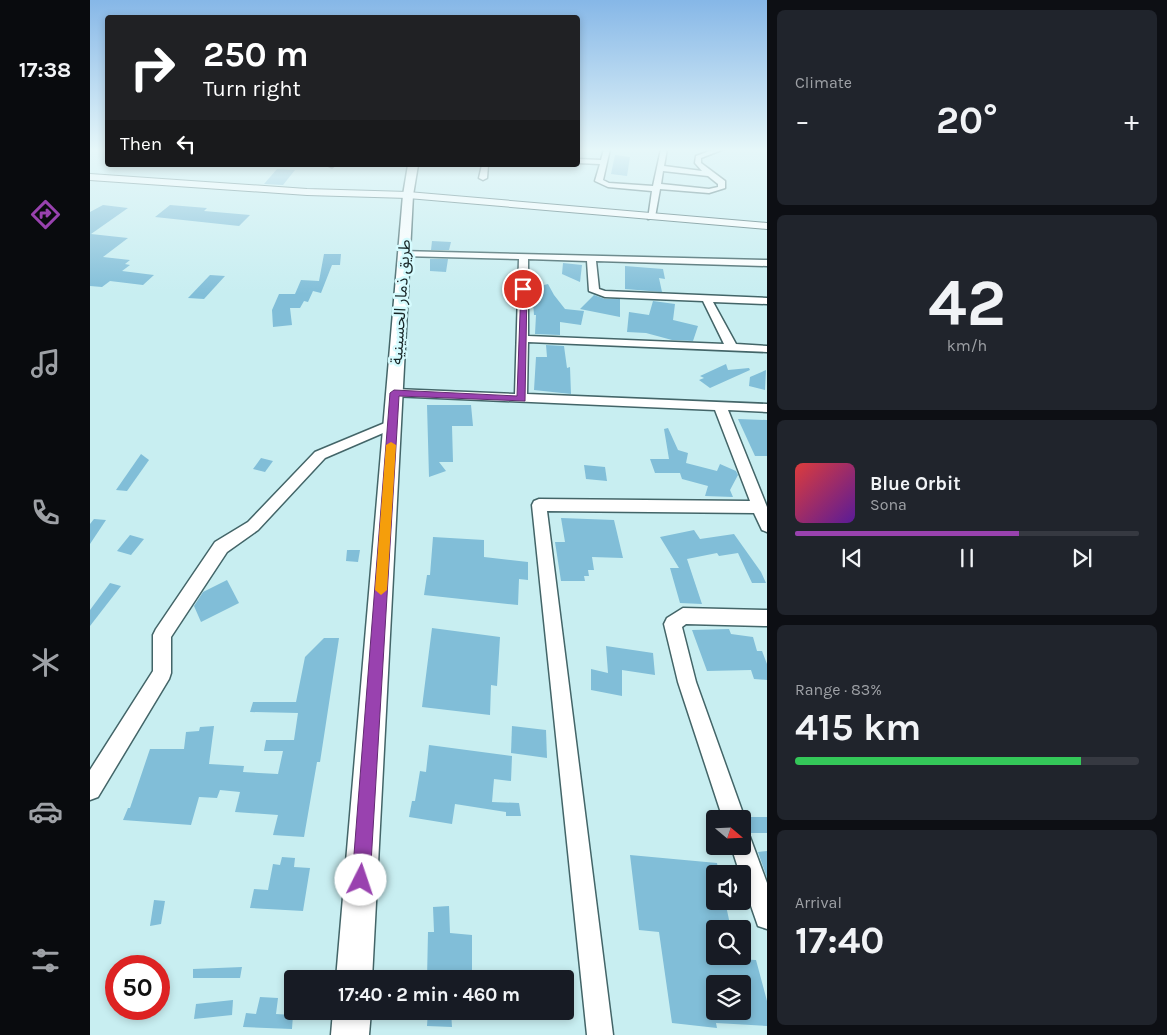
<!DOCTYPE html>
<html lang="en">
<head>
<meta charset="utf-8">
<style>
  :root { --surface:#171b24; --page:#20242c; --text:#f1f3f6; --muted:#9ea1a6; --line:#363941; --accent:#9942af }
  body { margin:0; font-family:Karla,"Noto Sans Arabic",sans-serif; background:var(--page); color:var(--text); height:100vh; display:flex; flex-direction:column; font-size:19px; white-space:nowrap }
  * { box-sizing:border-box; margin:0 }
  p { font-size:16px; color:var(--muted) }
  .icon { flex:none; width:28px; height:28px; fill:none; stroke:currentColor; stroke-width:2; stroke-linecap:round; stroke-linejoin:round }
  .map { position:relative; flex:1; overflow:hidden }
  .drawer { display:flex; flex-direction:column; gap:10px; padding:10px; background:#0d0f14; width:400px }
  .drawer>* { flex:none }
  .guide { position:absolute; left:15px; top:15px; width:475px; height:152px; border-radius:5px; box-shadow:0 2px 8px #0003; background:#202124; color:#fff; overflow:hidden }
  .needle { width:32px; rotate:109deg }
  .fabs { position:absolute; left:616px; top:810px; display:grid; gap:10px }
  .fabs a { display:grid; place-items:center; width:45px; height:45px; border-radius:5px; background:var(--surface); box-shadow:0 2px 8px #0003; font-size:25px }
  .speed { position:absolute; left:15px; top:955px; display:flex; gap:10px; font-size:25px; font-weight:700; text-align:center }
  .speed>* { display:grid; place-content:center; width:65px; height:65px; border-radius:50%; background:var(--surface); box-shadow:0 2px 8px #0003; line-height:1 }
  .speed .limit { border:8px solid #d22; background:#fff; color:#111 }
  .pin { position:absolute; display:grid; place-items:center; width:42px; height:42px; color:#fff; margin:-21px; border:2px solid #fff; border-radius:50%; box-shadow:0 1px 5px #0007 }
  .me { position:absolute; width:55px; margin:-28px; rotate:4deg; stroke-linejoin:round; filter:drop-shadow(0 0 4px #0008) }
  .turn { display:flex; align-items:center; gap:18px; height:105px; padding:0 15px; font-size:22px }
  .turn .icon { width:65px; height:65px; stroke-width:2.5 }
  .turn b { display:block; font-size:35px; line-height:42px }
  .then { display:flex; align-items:center; height:48px; padding:0 15px; background:#0003; gap:10px; font-size:19px }
  .big { font-size:38px; font-weight:700; line-height:1.1 }
  .drawer .tile { flex:1; display:flex; flex-direction:column; justify-content:center; gap:8px; min-width:0; padding:0 18px; border-radius:8px; background:var(--page) }
  .drawer .dial { align-items:center; gap:0 }
  .dial b { font-size:65px; line-height:1 }
  .song { display:flex; align-items:center; gap:15px }
  .cover { width:60px; height:60px; border-radius:8px; background:linear-gradient(135deg,hsl(0 70% 55%),hsl(270 70% 35%)) }
  .played { height:5px; border-radius:2px; background:linear-gradient(90deg,var(--accent) 65%,var(--line) 65%) }
  .keys { display:flex; justify-content:space-around; direction:ltr }
  .heat { display:flex; justify-content:space-between; align-items:center; font-size:28px; direction:ltr }
  .charge { height:8px; border-radius:4px; background:linear-gradient(90deg,#34c759 83%,var(--line) 0) }
  .trip { position:absolute; left:194px; top:970px; width:290px; height:50px; border-radius:5px; background:var(--surface); box-shadow:0 2px 8px #0003; font-weight:700; line-height:50px; text-align:center }
  main { display:flex; flex:1; min-height:0 }
  .dock { display:flex; flex-direction:column; width:90px; justify-content:space-around; align-items:center; background:#090b0e; color:var(--muted) }
  .dock .icon { width:35px; height:35px }
  .dock .on { color:var(--accent) }
  .dock b { font-size:22px; color:var(--text) }
  .map>svg:first-child { display:block }
  .building { fill:#81bed8; fill-rule:evenodd }
  .lines { fill:none; stroke-linecap:round; stroke-linejoin:round }
  .minor-casing { stroke:#436568; stroke-width:3 }
  .tertiary-casing { stroke:#436568; stroke-width:2 }
  .secondary-casing { stroke:#436568; stroke-width:3 }
  .minor { fill:#fff; fill-rule:evenodd }
  .tertiary { fill:#fff; fill-rule:evenodd }
  .secondary { fill:#fff; fill-rule:evenodd }
  .route { fill:#9942af; stroke:#632b72 }
  .slow { fill:#f59e0b }
  .labels { text-anchor:middle; stroke-width:5; stroke-linejoin:round; paint-order:stroke }
  .street-label { font-size:16px; fill:#182627; stroke:#d5fbfe }
</style>
</head>
<body>
<main>
<nav class="dock">
<b>17:38</b>
<svg class="icon on" aria-label="directions" viewBox="0 0 24 24"><path d="M12 3l9 9-9 9-9-9zM9 14v-3h6M13 9l2 2-2 2"/></svg>
<svg class="icon" aria-label="music" viewBox="0 0 24 24"><path d="M9 18V5l10-2v13"/><circle cx="6" cy="18" r="3"/><circle cx="16" cy="16" r="3"/></svg>
<svg class="icon" aria-label="phone" viewBox="0 0 24 24"><path d="M5 4h4l2 5-3 2q2 4 5 5l2-3 5 2v4C11 20 4 13 5 4z"/></svg>
<svg class="icon" aria-label="climate" viewBox="0 0 24 24"><path d="M12 3v18M4 7l16 10M4 17L20 7"/></svg>
<svg class="icon" aria-label="car" viewBox="0 0 24 24"><path d="M5 17H2v-5l4-1 3-4h7l3 4 3 1v5h-3M9 17h6M6 11h13"/><circle cx="7" cy="17" r="2"/><circle cx="17" cy="17" r="2"/></svg>
<svg class="icon" aria-label="filters" viewBox="0 0 24 24"><path d="M4 7h16M4 17h16"/><circle cx="9" cy="7" r="2"/><circle cx="15" cy="17" r="2"/></svg>
</nav>
<div class="map">
<svg width="677" height="1035" viewBox="0 0 677 1035">
  <rect width="100%" height="100%" fill="#c8eef1"/>
  <g class="building">
    <path d="M525 155 540 157 537 176 521 174Z"/>
    <path d="M187 169 205 170 193 185 174 184Z"/>
    <path d="M13 205 38 208 1 234 38 238 13 257 40 260 35 264 40 265 32 271 64 275 53 285 20 281 12 287 0 286V212Z"/>
    <path d="M80 205 117 208 114 211 160 215 149 226 65 217Z"/>
    <path d="M342 241 361 242 359 250H341Z"/>
    <path d="M234 254H251L250 265H242L231 293 223 291 218 302 214 301 210 308H200L202 325 183 327 182 310 189 294H205L211 280 229 281Z"/>
    <path d="M340 259H358L356 272 340 271Z"/>
    <path d="M473 263 492 265 490 282 472 274Z"/>
    <path d="M535 266 573 269 575 279 569 278 572 292 535 289Z"/>
    <path d="M120 275 135 276 114 299 98 298Z"/>
    <path d="M458 284 464 295 475 309 494 311 491 325 470 322V335L445 334 446 315H444L442 288Z"/>
    <path d="M504 295 515 299H530V317L490 309Z"/>
    <path d="M563 301 585 304 583 320 608 326 603 341 582 340 556 333 537 332 539 312 559 315Z"/>
    <path d="M456 345 474 346 477 368 480 367 481 394 444 390 446 357H457Z"/>
    <path d="M636 364 638 370 659 368 660 370 620 388 609 380 614 378 610 376Z"/>
    <path d="M676 370 675 390 659 386 660 377Z"/>
    <path d="M337 405H381L383 426H362L363 462H349L356 471 339 477Z"/>
    <path d="M648 419 677 420V456H665Z"/>
    <path d="M578 428 588 450 598 453 596 463 627 471 630 464 646 471 648 475 640 490 643 497 615 496 618 486 592 479 590 473H565L560 459H579L574 429Z"/>
    <path d="M51 454 59 460 37 491 26 490Z"/>
    <path d="M171 458 183 461 175 472 163 469Z"/>
    <path d="M494 465 515 467 517 481 496 479Z"/>
    <path d="M471 518 524 520 533 558 502 557 504 570H498L499 576H494L495 581H471L465 542H475Z"/>
    <path d="M4 519 16 520 0 544V524Z"/>
    <path d="M604 530 610 539 644 534 671 572 676 583H662L648 553 629 556 627 553 597 559 612 604 590 603 580 568H589L570 537Z"/>
    <path d="M40 535 54 539 41 555 27 551Z"/>
    <path d="M343 537 394 540V557L438 562V580L429 579 428 605 334 595 337 575H340Z"/>
    <path d="M257 550H270L268 562 256 561Z"/>
    <path d="M137 580 149 603 111 622 104 606 113 592Z"/>
    <path d="M20 583 31 586 0 626V610Z"/>
    <path d="M342 628 410 637 407 686 401 685 400 715 332 707Z"/>
    <path d="M639 629 641 634 663 637 667 651H672L677 664V680L664 679 661 670 617 671 602 630Z"/>
    <path d="M234 638H249L230 762H227L214 837 183 835 188 815 145 812 150 792 130 790 127 798 109 797 101 825 33 820 38 808H40L60 749H94L96 732 109 731 110 727 124 726 119 764 154 766 153 772 188 774 193 751H174L176 740H204L208 713 160 712 163 702H206L215 657Z"/>
    <path d="M516 646 563 653 565 675 532 670V696L501 690V669L518 673Z"/>
    <path d="M422 726 456 730 457 758 421 753Z"/>
    <path d="M339 745 422 756 421 781 404 779 402 802 429 803 431 816H416V812L365 804 362 824 319 817 322 801H325L330 771 336 772Z"/>
    <path d="M656 817H677V833H656L654 825Z"/>
    <path d="M677 851V878L668 852Z"/>
    <path d="M540 855 627 863 629 874H625V901H635L641 929H625V958L666 960 677 1001V1026L626 1023 627 1028 582 1023 569 932 549 930ZM618 984H652V1011H624Z"/>
    <path d="M192 857 205 858 204 867 220 868 213 911 160 908 164 889 178 890 183 864 190 865Z"/>
    <path d="M64 900 75 901 71 924 60 926Z"/>
    <path d="M359 906 360 933 382 935V979H337L338 932H344L343 907Z"/>
    <path d="M152 967 150 978H103V969Z"/>
    <path d="M170 997 188 998 186 1014 203 1015 202 1029 153 1027 156 1013 166 1014Z"/>
    <path d="M143 1000 142 1015 104 1019 106 1004Z"/>
    <path d="M338 1011H361L362 1027 337 1026Z"/>
  </g>
  <g class="lines">
    <defs>
      <g id="minor">
        <path d="M514 149H520L513 180 519 183 563 186 571 149H577L574 166 612 171 605 163 606 156 625 149H634L611 158V163L635 181V188L619 193 570 189 565 217 558 219 562 191 518 187 505 181 510 164 488 163V159L511 160ZM573 171 618 176 628 184V187L619 189 571 184Z"/>
        <path d="M237 165H245L242 167Z"/>
        <path d="M392 165H398L397 178 393 180 389 178Z"/>
        <path d="M310 251 677 260V266L506 261 509 289 515 291 677 298V304L623 302 646 344 677 346V352L438 342 437 394 677 404V412L638 410 677 507V532L672 530 664 513 457 511 523 1035H497L442 505 444 501 449 499 660 501 625 410 301 396 299 393 301 390 305 389 425 394 429 259 313 256 309 253ZM438 259 497 261 499 291 515 297 613 301 634 344 438 336Z"/>
        <path d="M302 420 308 424 307 427 235 458 168 530 137 552 81 637V673L79 679 8 797 0 800V770L63 671V635L66 629 125 542 158 522 225 452Z"/>
        <path d="M593 608 677 610V626L596 624 592 627 606 682 655 819 652 825V819H633L588 682 574 624 577 618Z"/>
        <path d="M652 834 660 837 677 883V929L668 926 652 880V874H650L641 846H652Z"/>
      </g>
      <path id="tertiary" d="M0 174 217 189 318 192 677 223V229L318 198 217 195 0 180Z"/>
      <g id="secondary">
        <path d="M318 165H328L323 195 282 979H246L313 195Z"/>
        <path d="M243 1011H281L279 1035H241Z"/>
      </g>
    </defs>
    <use href="#minor" class="minor-casing"/>
    <use href="#tertiary" class="tertiary-casing"/>
    <use href="#secondary" class="secondary-casing"/>
    <use href="#minor" class="minor"/>
    <use href="#tertiary" class="tertiary"/>
    <use href="#secondary" class="secondary"/>
  </g>
  <linearGradient id="sky" x2="0" y2="1"><stop stop-color="#86b7e7"/><stop offset="0.51" stop-color="#e6f7f9"/><stop offset="1" stop-color="#e6f7f9" stop-opacity="0"/></linearGradient>
  <rect width="677" height="294" fill="url(#sky)"/>
  <path class="route" d="M431 287 437 289 435 401 309 396 280 880 277 886 271 888 264 886 262 880 300 393 304 390 427 396Z"/>
  <path class="slow" d="M301 442 306 445 297 590 291 595 285 590 296 445Z"/>
  <g class="labels">
    <g class="street-label">
      <text transform="translate(310 302) rotate(-86)" y="6">طريق ذمار الحسينية</text>
    </g>
  </g>
</svg>
<div class="fabs">
<a><svg class="needle" viewBox="-14 -14 28 28"><path d="M0-13l5 13h-10z" fill="#e53935"/><path d="M0 13l5-13h-10z" fill="#9ea1a6"/></svg></a>
<a><svg class="icon" aria-label="sound" viewBox="0 0 24 24"><path d="M4 9h4l5-4v14l-5-4H4zM17 9q2 3 0 6"/></svg></a>
<a><svg class="icon" aria-label="search" viewBox="0 0 24 24"><circle cx="10" cy="10" r="6"/><path d="M15 15l6 6"/></svg></a>
<a><svg class="icon" aria-label="layers" viewBox="0 0 24 24"><path d="M12 4l9 5-9 5-9-5zM3 14l9 5 9-5"/></svg></a>
</div>
<div class="speed"><div class="limit">50</div></div>
<div class="pin" style="left:433px;top:289px;background:#d93025"><svg class="icon" aria-label="arrive" viewBox="0 0 24 24"><path d="M6 21V4h12l-3 4 3 4H6"/></svg></div>
<svg class="me" style="left:271px;top:880px" viewBox="-20 -20 40 40"><circle r="19" fill="#fff"/><path d="M0-13L10 11 0 6-10 11z" fill="#9942af"/></svg>
<div class="trip">17:40 · 2 min · 460 m</div>
<div class="guide">
<div class="turn"><svg class="icon" aria-label="right" viewBox="0 0 24 24"><path d="M7 20v-9h11M14 6l5 5-5 5"/></svg><div><b>250 m</b>Turn right</div></div>
<div class="then">Then<svg class="icon" aria-label="left" viewBox="0 0 24 24"><path d="M17 20v-9H6M10 6l-5 5 5 5"/></svg></div>
</div>
</div>
<section class="drawer">
<div class="tile"><p>Climate</p>
<div class="heat"><a>−</a><b class="big">20°</b><a>+</a></div>
</div>
<div class="tile dial"><b>42</b><p>km/h</p></div>
<div class="tile">
<div class="song"><i class="cover"></i><div><b>Blue Orbit</b><p>Sona</p></div></div>
<div class="played"></div>
<div class="keys"><svg class="icon" aria-label="previous" viewBox="0 0 24 24"><path d="M18 5L8 12l10 7zM5 5v14"/></svg><svg class="icon" aria-label="pause" viewBox="0 0 24 24"><path d="M8 5v14M16 5v14"/></svg><svg class="icon" aria-label="next" viewBox="0 0 24 24"><path d="M6 5l10 7-10 7zM19 5v14"/></svg></div>
</div>
<div class="tile"><p>Range · 83%</p><b class="big">415 km</b><div class="charge"></div></div>
<div class="tile"><p>Arrival</p><b class="big">17:40</b></div>
</section>
</main>
</body>
</html>
